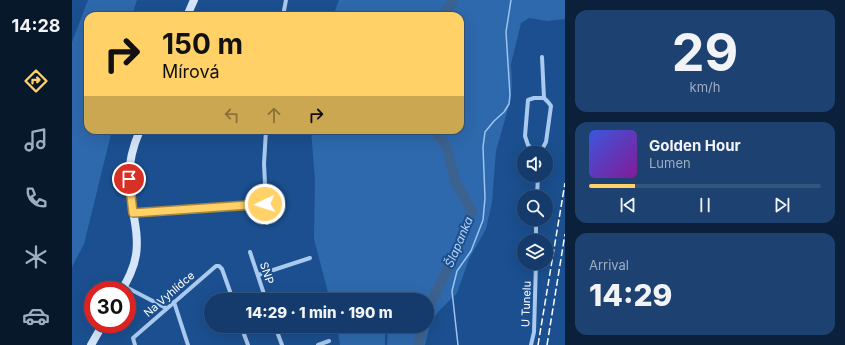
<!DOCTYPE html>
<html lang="en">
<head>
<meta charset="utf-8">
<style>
  :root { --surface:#143b6b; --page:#1d4271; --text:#f1f3f6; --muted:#9dadc1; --line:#33557e; --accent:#ffd166 }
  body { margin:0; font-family:Inter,sans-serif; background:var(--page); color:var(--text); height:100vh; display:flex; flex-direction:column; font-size:15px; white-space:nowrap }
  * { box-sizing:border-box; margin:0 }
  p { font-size:13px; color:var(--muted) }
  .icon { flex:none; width:22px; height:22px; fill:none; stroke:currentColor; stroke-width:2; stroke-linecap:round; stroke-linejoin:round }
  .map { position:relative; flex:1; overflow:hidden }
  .sheet { display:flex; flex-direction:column; gap:10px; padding:10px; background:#0b203b; width:280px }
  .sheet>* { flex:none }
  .hud { position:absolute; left:12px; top:12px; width:380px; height:122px; border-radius:12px; box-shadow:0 4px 16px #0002,0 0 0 1px var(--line); background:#ffd166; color:#111; overflow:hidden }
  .tools { position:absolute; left:445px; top:146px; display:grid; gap:8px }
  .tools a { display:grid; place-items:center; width:36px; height:36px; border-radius:50%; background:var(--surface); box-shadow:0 4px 16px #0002,0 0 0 1px var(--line); font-size:20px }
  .speed { position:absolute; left:12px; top:281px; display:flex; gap:8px; font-size:20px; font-weight:700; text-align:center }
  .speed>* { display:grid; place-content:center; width:52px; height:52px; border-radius:50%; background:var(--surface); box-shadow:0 4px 16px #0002,0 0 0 1px var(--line); line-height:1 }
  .speed .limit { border:6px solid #d22; background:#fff; color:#111 }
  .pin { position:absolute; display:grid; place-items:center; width:34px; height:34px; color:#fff; margin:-17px; border:2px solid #fff; border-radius:50%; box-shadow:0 1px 4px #0007 }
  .me { position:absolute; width:44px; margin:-22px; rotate:266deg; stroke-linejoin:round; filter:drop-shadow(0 0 3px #0008) }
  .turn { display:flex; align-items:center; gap:14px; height:84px; padding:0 12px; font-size:18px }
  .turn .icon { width:52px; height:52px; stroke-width:2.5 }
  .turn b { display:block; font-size:28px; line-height:34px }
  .lanes { display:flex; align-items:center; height:38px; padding:0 12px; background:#0003; justify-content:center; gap:20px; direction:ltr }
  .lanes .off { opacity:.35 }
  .big { font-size:30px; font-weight:800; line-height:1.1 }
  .sheet .tile { flex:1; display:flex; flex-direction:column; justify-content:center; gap:6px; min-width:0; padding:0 14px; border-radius:12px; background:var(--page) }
  .sheet .dial { align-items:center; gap:0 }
  .dial b { font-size:52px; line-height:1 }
  .song { display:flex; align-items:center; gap:12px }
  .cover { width:48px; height:48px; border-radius:6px; background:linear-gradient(135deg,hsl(230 70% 55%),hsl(290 70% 35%)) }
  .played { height:4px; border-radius:2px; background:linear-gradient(90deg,var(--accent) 20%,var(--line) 20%) }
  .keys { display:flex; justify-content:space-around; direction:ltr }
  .trip { position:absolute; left:132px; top:293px; width:230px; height:40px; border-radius:20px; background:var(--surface); box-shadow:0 4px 16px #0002,0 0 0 1px var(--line); font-weight:800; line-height:40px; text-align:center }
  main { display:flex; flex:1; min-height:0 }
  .tab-bar { display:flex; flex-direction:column; width:72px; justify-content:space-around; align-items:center; background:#08182b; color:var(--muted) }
  .tab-bar .icon { width:28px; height:28px }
  .tab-bar .selected { color:var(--accent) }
  .tab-bar b { font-size:18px; color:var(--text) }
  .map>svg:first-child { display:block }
  .green { fill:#2e69ad }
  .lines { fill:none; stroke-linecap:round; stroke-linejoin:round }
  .stream { stroke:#9cc4f0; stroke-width:1.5 }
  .river { stroke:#3c6290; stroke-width:10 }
  .street { stroke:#a9c9ee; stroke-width:4 }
  .secondary { stroke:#d6e6fa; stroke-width:8 }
  .rail { stroke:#fff; stroke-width:1.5; stroke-dasharray:7 3; stroke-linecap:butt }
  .route-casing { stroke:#a68842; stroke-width:10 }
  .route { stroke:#ffd166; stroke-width:7 }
  .labels { text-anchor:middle; stroke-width:4; stroke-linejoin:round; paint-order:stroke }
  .street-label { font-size:11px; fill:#fff; stroke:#1b4f8f }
  .water-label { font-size:12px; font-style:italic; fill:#b5d3f5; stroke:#1b4f8f }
</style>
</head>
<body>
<main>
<nav class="tab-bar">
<b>14:28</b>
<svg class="icon selected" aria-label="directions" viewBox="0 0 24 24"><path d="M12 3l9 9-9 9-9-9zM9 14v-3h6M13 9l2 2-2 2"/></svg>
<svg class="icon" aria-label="music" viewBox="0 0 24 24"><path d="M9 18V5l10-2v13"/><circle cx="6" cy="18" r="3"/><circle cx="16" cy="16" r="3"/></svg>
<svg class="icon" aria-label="phone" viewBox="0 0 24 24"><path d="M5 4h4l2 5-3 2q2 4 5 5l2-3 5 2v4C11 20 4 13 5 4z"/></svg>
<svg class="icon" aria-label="climate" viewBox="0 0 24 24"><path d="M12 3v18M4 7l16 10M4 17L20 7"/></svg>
<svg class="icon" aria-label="car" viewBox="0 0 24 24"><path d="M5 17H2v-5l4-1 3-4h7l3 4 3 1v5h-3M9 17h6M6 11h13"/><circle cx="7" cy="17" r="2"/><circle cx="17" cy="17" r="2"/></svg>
</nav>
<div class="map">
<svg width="493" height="345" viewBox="0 0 493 345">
  <rect width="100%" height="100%" fill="#1b4f8f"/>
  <g class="green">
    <path d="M16 0H65L60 16H16V130H40L12 244 0 267V42Z"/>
    <path d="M267 0H493V19L475 21 457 18 449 23 439 64 440 84 438 102 424 151 420 202 414 229 397 259 385 293 365 313 358 324 353 345H315L316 326H355V300H258L242 239 243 181 239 130H388V16H261Z"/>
    <path d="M265 326H313V345H268Z"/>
  </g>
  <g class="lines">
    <path class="stream" d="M386 345 380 291 385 271 399 251 411 220 413 198 411 147 413 132 422 121 432 112 437 104 438 95 434 32 439 0"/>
    <g class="river">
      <path d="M372 16 381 0"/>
      <path d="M355 311 388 243 400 211 383 181 375 147 362 130"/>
      <path d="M346 345 351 326"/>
    </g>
    <g class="street">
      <path d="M211 16 214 0"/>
      <path d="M194 130 192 164 195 223"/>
      <path d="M465 153 456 145 453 136 456 100 462 98H472"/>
      <path d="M468 153 474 142 479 106 476 102 472 98 470 57"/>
      <path d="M465 197 466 175"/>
      <path d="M61 213 193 204"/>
      <path d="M464 241V219"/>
      <path d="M178 252 194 300"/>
      <path d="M186 275 238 258"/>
      <path d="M52 286 94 308"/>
      <path d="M240 300 248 297"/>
      <path d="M102 302 116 345"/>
      <path d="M169 326 176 345"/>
      <path d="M203 326 210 345"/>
      <path d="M63 345 61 338 144 266H147L150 269 161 300"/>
      <path d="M246 345 257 341"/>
      <path d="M459 345 462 332 464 263"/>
    </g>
    <g class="secondary">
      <path d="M115 16 122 0"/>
      <path d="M50 290C56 279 62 268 64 255 68 230 57 204 57 178 57 161 61 146 68 130"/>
      <path d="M19 345 31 324"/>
    </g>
    <g class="rail">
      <path d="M466 345 493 183"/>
      <path d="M475 345 493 234"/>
    </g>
  </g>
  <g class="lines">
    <defs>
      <path id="route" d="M57 179 61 213 193 204"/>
    </defs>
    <use href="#route" class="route-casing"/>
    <use href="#route" class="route"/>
  </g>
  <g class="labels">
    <g class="street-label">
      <text transform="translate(195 273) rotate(72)" y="4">SNP</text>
      <text transform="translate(97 294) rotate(-41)" y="4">Na Vyhlídce</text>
      <text transform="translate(454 304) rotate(-88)" y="4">U Tunelu</text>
    </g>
    <g class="water-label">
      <text transform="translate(387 242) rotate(-67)" y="4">Šlapanka</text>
    </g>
  </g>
</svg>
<div class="tools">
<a><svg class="icon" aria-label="sound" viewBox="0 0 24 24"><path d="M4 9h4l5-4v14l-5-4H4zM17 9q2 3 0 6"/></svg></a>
<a><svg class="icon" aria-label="search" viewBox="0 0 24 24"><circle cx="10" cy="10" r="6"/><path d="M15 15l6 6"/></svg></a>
<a><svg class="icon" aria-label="layers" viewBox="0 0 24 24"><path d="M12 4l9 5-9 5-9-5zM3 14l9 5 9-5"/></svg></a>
</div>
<div class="speed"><div class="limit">30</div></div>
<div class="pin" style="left:57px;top:179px;background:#d93025"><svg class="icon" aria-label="arrive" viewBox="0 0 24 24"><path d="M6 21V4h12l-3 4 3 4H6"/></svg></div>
<svg class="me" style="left:193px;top:204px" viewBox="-20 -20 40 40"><circle r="17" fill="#ffd166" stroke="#fff" stroke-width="3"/><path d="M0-11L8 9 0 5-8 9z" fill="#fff"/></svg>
<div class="trip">14:29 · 1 min · 190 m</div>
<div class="hud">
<div class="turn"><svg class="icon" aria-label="right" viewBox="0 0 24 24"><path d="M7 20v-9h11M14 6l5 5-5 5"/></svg><div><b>150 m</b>Mírová</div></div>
<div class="lanes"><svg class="icon off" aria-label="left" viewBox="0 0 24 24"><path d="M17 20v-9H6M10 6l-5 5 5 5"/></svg><svg class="icon off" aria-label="ahead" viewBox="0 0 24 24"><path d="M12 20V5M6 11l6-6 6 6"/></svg><svg class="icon" aria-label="right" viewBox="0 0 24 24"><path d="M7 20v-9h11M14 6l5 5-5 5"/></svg></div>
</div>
</div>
<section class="sheet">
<div class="tile dial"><b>29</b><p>km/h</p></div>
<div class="tile">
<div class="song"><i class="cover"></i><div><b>Golden Hour</b><p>Lumen</p></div></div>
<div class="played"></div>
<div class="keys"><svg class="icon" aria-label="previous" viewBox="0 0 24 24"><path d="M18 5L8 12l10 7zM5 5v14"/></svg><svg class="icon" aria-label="pause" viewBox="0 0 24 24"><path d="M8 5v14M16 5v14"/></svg><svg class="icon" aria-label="next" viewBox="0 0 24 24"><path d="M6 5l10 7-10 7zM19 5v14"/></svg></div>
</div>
<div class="tile"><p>Arrival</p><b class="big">14:29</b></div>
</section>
</main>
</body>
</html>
